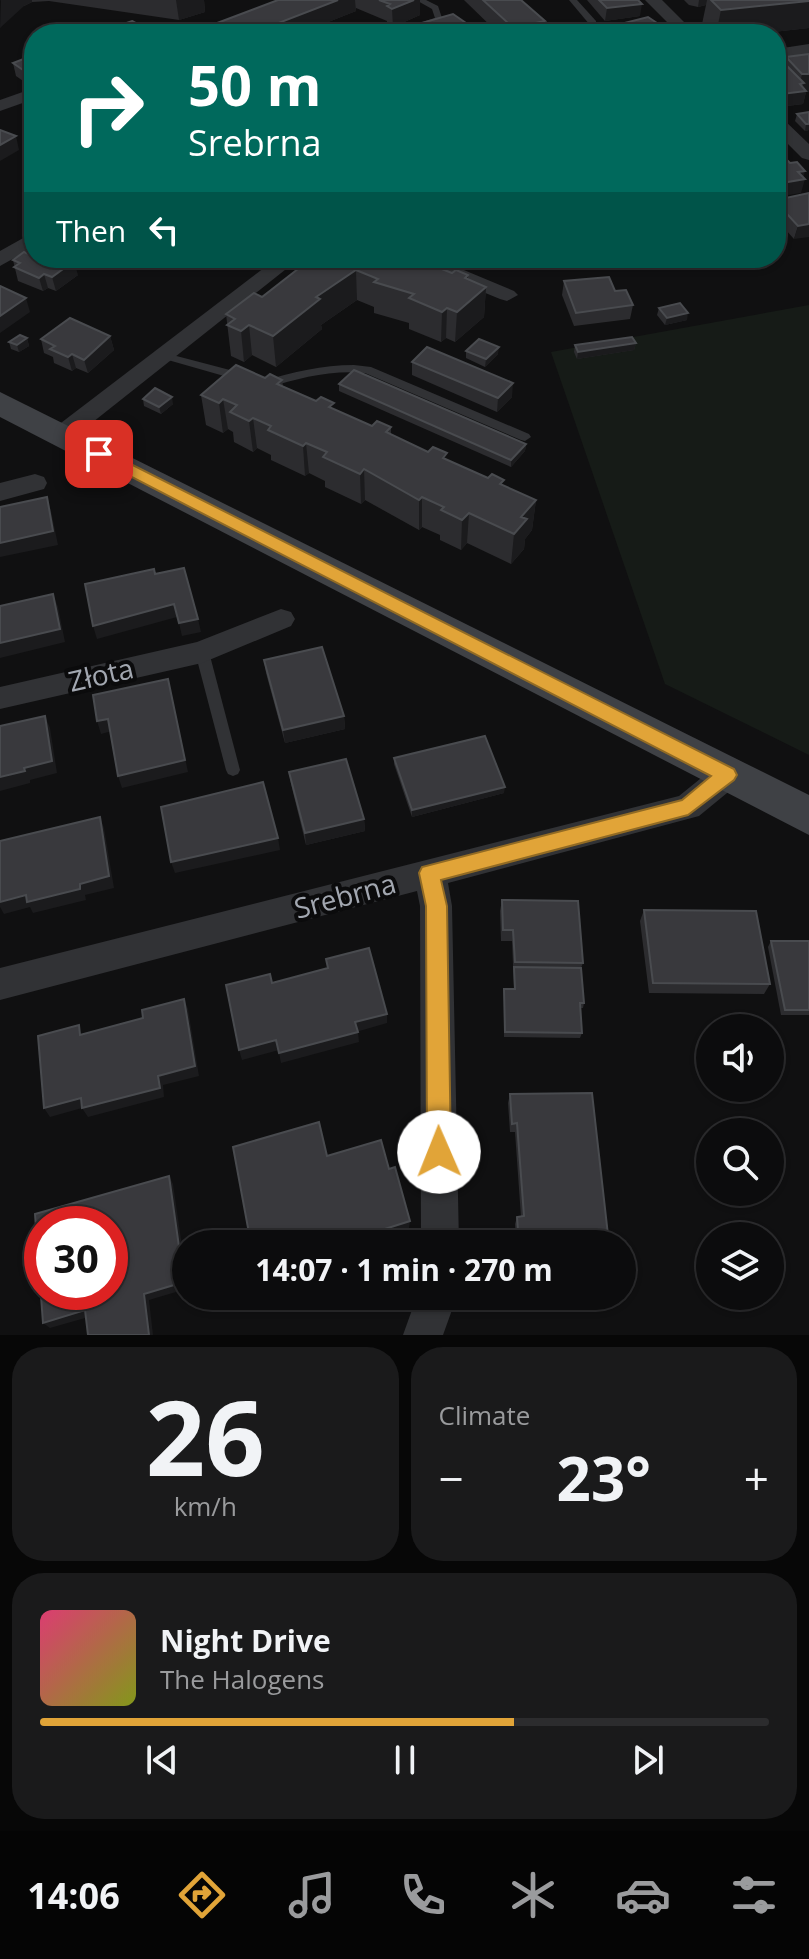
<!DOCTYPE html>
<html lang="en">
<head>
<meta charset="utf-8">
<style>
  :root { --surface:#0c0c0d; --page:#1a1a1b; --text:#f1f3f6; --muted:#9a9b9d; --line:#2c2c2e; --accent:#e1a438 }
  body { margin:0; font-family:"Open Sans",sans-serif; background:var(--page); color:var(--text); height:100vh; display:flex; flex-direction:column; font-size:30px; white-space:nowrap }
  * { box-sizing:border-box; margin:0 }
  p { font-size:26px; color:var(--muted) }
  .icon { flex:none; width:44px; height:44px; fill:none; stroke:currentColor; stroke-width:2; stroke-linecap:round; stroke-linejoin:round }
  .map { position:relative; height:1335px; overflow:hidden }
  .drawer { display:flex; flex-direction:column; gap:12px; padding:12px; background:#070707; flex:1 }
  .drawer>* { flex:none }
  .guide { position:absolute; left:24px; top:24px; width:762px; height:244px; border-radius:32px; box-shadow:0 2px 6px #0004,0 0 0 2px var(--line); background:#00695c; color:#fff; overflow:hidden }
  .fabs { position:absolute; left:696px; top:1014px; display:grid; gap:16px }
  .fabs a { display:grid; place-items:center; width:88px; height:88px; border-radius:50%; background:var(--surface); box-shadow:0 2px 6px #0004,0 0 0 2px var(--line); font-size:40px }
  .speed { position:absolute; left:24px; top:1206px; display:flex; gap:16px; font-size:40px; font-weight:700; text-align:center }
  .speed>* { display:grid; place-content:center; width:104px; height:104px; border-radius:50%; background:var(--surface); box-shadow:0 2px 6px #0004,0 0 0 2px var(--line); line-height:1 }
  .speed .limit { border:12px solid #d22; background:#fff; color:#111 }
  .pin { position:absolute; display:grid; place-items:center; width:68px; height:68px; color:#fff; margin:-34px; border-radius:16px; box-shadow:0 4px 12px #0006 }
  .me { position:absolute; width:88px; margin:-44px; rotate:359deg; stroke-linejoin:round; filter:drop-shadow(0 0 6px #0008) }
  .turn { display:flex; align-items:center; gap:28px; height:168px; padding:0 32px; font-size:36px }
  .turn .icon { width:104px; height:104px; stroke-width:2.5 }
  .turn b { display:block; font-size:56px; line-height:68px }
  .then { display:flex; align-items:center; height:76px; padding:0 32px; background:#0003; gap:16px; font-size:30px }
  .big { font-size:60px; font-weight:700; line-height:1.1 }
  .drawer .card { flex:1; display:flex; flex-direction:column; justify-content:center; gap:12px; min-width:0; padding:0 28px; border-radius:32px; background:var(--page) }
  .drawer .dial { align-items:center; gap:0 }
  .dial b { font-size:104px; line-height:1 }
  .song { display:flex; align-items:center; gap:24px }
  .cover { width:96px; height:96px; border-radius:12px; background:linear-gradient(135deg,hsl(340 70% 55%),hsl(70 70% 35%)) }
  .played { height:8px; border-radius:4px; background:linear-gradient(90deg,var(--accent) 65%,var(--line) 65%) }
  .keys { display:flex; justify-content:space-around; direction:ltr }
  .heat { display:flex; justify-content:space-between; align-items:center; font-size:44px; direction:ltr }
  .drawer .tiles { flex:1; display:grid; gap:12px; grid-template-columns:1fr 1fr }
  .card:last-child { grid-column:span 2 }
  .trip { position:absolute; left:172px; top:1230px; width:464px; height:80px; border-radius:40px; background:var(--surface); box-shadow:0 2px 6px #0004,0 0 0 2px var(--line); font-weight:700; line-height:80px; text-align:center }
  .dock { display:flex; height:128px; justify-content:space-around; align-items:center; background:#050505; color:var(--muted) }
  .dock .icon { width:56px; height:56px }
  .dock .active { color:var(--accent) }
  .dock b { font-size:36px; color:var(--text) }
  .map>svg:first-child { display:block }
  .green { fill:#161b17 }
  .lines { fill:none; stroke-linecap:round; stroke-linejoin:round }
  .lane { fill:#313235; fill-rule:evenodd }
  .street { fill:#313235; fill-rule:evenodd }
  .secondary { fill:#3f4145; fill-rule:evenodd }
  .wall { fill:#2c2c2f }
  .shaded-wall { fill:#1b1b1d }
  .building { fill:#39393d; stroke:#494b4f; stroke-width:2; fill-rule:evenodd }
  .route { fill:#e1a438; stroke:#926b24; stroke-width:2 }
  .labels { text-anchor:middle; stroke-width:8; stroke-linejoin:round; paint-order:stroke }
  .street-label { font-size:28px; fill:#a2a7b0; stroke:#0b0b0c }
</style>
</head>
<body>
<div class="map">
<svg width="809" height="1335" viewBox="0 0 809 1335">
  <rect width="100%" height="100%" fill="#101011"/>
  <path class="green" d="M809 305V755L665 684 551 352Z"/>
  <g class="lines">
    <g class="lane">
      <path d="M416 0H426L438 6 443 21 399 34H386L435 18 432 9Z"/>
      <path d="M569 0H577L596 21V25H590Z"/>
      <path d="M165 353 249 375 251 378 245 382 161 358 159 356Z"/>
      <path d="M354 365 371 367 529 434 531 437 525 441 521 440 365 373C330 370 300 378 267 388L261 384 263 381C293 372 322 365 354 365Z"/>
      <path d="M202 647 207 648 209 652 240 770 238 774 233 776 228 774 226 770 195 652 197 648Z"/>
    </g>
    <g class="street">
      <path d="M645 0H662L696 34H679Z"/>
      <path d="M809 44V54L776 59V49Z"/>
      <path d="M34 88V99L0 111V100Z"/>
      <path d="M776 117 782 118 809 144V160L802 158 776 132Z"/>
      <path d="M34 232V247L0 266V251Z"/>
      <path d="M277 258H300L69 441H53L49 435 53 429Z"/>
      <path d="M407 258H435L514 291 518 295 507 301 500 299 410 262Z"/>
      <path d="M35 474 44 477 47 483 44 489 0 501V483Z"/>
      <path d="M281 609 291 612 295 619 291 626 202 663 0 709V687L197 642Z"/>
      <path d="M727 762 738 766 742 775 738 784 699 816 448 883 452 906 459 1244H421L420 906 417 891 0 1000V968L679 796 716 766Z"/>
      <path d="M417 1296H457L443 1335H403Z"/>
    </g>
    <path class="secondary" d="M0 392 809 795V835L0 417Z"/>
  </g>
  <g class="wall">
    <path d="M0 0H204L205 12 179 20 49 1 32 2 24 6Z"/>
    <path d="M278 0H420V15L393 27 387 24V21L356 8V11L298 34H188Z"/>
    <path d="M464 0H521L544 34H499Z"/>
    <path d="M587 0H638L640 16 605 21Z"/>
    <path d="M684 0H809V28L754 34H712L702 24 706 5 698 7 689 5Z"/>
    <path d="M809 54V92H806L803 104 779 107 776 104V62L780 67 783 66 786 57Z"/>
    <path d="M34 55V80L26 83 16 76 13 63Z"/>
    <path d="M809 112V130L805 131 795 121 797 114Z"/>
    <path d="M34 150V171L29 169 25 156Z"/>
    <path d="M809 193 794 239 776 219V200Z"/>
    <path d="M206 258H242L225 270 206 262Z"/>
    <path d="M309 258H414L486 287 484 317 455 342 446 338 441 342 409 329V323L374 313V307L357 300 321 325 322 329 276 367 252 355 244 362 231 356 226 314 262 297 309 261Z"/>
    <path d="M13 260 78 275 56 291 48 288 43 291 18 281Z"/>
    <path d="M564 281 615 291 633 305 630 319 574 326 562 295Z"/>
    <path d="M659 308 687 320 665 325 657 315Z"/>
    <path d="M110 336 114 350 88 373 76 368 72 371 54 363 53 357 44 353 41 339Z"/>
    <path d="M27 338 29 346 19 352 11 349 9 342Z"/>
    <path d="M636 343 634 350 577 359 574 352 575 345Z"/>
    <path d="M466 351 498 354 485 367 466 358Z"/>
    <path d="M412 362 512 397 497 412 412 375Z"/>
    <path d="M265 378 282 380 283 386 372 426 391 427V435L536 500 532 530 525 539 524 549 511 564 467 543 461 550 440 540V535L422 527 419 530 365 500 361 504 325 487V481L309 473 305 476 271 460V455L257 448 253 452 234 442 233 432 228 429 223 433 206 425 201 395Z"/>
    <path d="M339 384 526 444 525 451 511 467 339 391Z"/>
    <path d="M143 399 173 404 161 414 144 406Z"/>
    <path d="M264 660 344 716 345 729 285 743 266 673Z"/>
    <path d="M394 758 504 793 412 817 394 764Z"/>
    <path d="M289 772 364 819 365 831 306 845 291 784Z"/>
    <path d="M502 900 583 963 581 968 584 1003 583 1008H580L582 1033 580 1038 504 1037V989H514L512 941H501L500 911Z"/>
    <path d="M644 910 770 984 764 994 649 993 640 921Z"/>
    <path d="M771 941H809V1015H781L768 947Z"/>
    <path d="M510 1094 609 1244H516L515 1224 517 1217H521L515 1132H510L508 1103Z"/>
  </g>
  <g class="shaded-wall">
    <path d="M1 0H32V2L24 6 0 28Z"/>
    <path d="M176 0H204L205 12 179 20Z"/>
    <path d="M338 0H355L356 11 298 34H258V31Z"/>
    <path d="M414 0H420V15L393 27 392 9Z"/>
    <path d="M699 0H707L706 5 698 7Z"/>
    <path d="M809 1V28L754 34H716L721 10Z"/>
    <path d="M642 4 640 16 605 21 607 8Z"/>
    <path d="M545 21 544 34H516V27Z"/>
    <path d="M143 27 144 34H124Z"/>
    <path d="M254 29V34H242Z"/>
    <path d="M34 66V80L26 83 23 70Z"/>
    <path d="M802 74H809V92H806L803 104 779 107 782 94 798 92Z"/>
    <path d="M806 124H809V130L805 131Z"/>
    <path d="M16 136 19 150 0 161V145Z"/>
    <path d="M805 171 803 179H805L801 193 776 197V184L798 172Z"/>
    <path d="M809 224V237L794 239 798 226Z"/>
    <path d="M232 258H242L225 270 224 263Z"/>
    <path d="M74 261 78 275 56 291 52 277Z"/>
    <path d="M361 267 356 271 357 300 321 325 322 329 276 367 273 336 316 297Z"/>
    <path d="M44 274 48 288 43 291 39 278Z"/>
    <path d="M468 275 466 303 486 287 484 317 455 342 457 312 465 278Z"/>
    <path d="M26 298 30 312 0 333V316Z"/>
    <path d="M447 308 446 338 441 342 442 312Z"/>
    <path d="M688 313 687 320 665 325 667 318Z"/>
    <path d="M249 325 252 355 244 362 241 331Z"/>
    <path d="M110 336 114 350 88 373 84 360Z"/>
    <path d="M27 338 29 346 19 352 17 345Z"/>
    <path d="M636 343 634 350 577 359 578 352Z"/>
    <path d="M499 347 498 354 485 367 486 359Z"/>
    <path d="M72 354 76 368 72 371 68 357Z"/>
    <path d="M513 383 512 397 497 412 498 398Z"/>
    <path d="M172 397 173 404 161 414 159 407Z"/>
    <path d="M223 399 228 429 223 433 219 403Z"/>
    <path d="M253 418 257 448 253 452 249 421Z"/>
    <path d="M306 443 309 473 305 476 303 446Z"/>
    <path d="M526 444 525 451 511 467V460Z"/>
    <path d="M364 469 365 500 361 504 360 474Z"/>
    <path d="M47 497 51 511 58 545 0 557V543Z"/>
    <path d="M422 497V527L419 530V500Z"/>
    <path d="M536 500 532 530 525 539 524 549 511 564 514 534 521 517Z"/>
    <path d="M469 513 467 543 461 550 462 520Z"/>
    <path d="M53 594 58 607 65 642 0 658V643Z"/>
    <path d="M174 604 177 617 97 639 93 626Z"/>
    <path d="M198 619 201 632 182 636 179 623Z"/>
    <path d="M171 692 188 772 122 788 118 776Z"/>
    <path d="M45 716 50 728 57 773 30 780V783L0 791V777L24 768Z"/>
    <path d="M344 716 345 729 285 743 283 730Z"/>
    <path d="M108 719 112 731 101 734 97 721Z"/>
    <path d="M505 787 504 793 412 817V810Z"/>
    <path d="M100 817 104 828 114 888 85 895 86 900 33 913 30 907 4 914 0 907V902L80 884Z"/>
    <path d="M364 819 365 831 306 845 305 833Z"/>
    <path d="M278 838 280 850 175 873 171 862Z"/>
    <path d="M184 999 188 1009 199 1076 163 1085 164 1097 88 1117 82 1108 50 1117 44 1108 158 1076Z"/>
    <path d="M387 1014V1023L356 1032 355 1022Z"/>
    <path d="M358 1032 359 1042 281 1063 279 1053Z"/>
    <path d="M276 1040 279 1050 242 1060 239 1050Z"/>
    <path d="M169 1176 173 1184 186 1274V1289L149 1300 153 1335H149L144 1294Z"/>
    <path d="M410 1221 409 1228 359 1244H347V1241Z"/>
    <path d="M85 1310 92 1316 50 1328 43 1323Z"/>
  </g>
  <g class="building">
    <path d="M278 0H338L258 31 254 29 242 34H188Z"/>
    <path d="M379 0H414L392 9 387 6 390 4Z"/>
    <path d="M483 0H521L545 21 516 27 509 24Z"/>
    <path d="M599 0H638L642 4 607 8Z"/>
    <path d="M711 0H809V1L721 10Z"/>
    <path d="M453 14 476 30 463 34H383Z"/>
    <path d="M648 17 669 31 657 34H581Z"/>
    <path d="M132 21 143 27 124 34H94Z"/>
    <path d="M809 54V74H802L786 57Z"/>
    <path d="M34 55V66L23 70 13 63Z"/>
    <path d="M787 66 804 83 800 84 806 91 782 94 776 88V67Z"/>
    <path d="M809 112V124H806L797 114Z"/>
    <path d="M0 130 16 136 0 145Z"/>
    <path d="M34 150V159L25 156Z"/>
    <path d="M783 156 790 163 797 162 805 171 798 172 805 179 776 184V157Z"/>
    <path d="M809 193V224L798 226 776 202V200Z"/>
    <path d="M24 252 33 256 34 255V258H67L74 261 52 277 44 274 39 278 14 267 20 263 13 260Z"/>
    <path d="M212 258H232L224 263Z"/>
    <path d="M312 258H414L452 273 456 270 468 275 465 278 486 287 457 312 447 308 442 312 409 298 414 294 374 282 378 279 356 270 316 297 320 299 273 336 249 325 241 331 227 325 235 319 226 314 254 293 262 297Z"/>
    <path d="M609 277 615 291 626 290 633 305 576 313 564 281Z"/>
    <path d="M0 286 26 298 0 316Z"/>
    <path d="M680 303 688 313 667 318 659 308Z"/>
    <path d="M70 318 110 336 84 360 72 354 68 357 50 349 55 346 41 339Z"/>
    <path d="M20 335 27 338 17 345 9 342Z"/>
    <path d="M632 337 636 343 578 352 575 345Z"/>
    <path d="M479 339 499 347 486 359 466 351Z"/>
    <path d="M427 347 513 383 498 398 412 362Z"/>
    <path d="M236 365 265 378 270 374 282 380 277 384 316 401 321 397 334 403 329 407 372 426 377 421 391 427 386 432 428 452 433 447 447 453 443 458 488 478 492 474 504 480 500 484 536 500 521 517 527 519 514 534 469 513 462 520 441 510 444 507 422 497 419 500 364 469 360 474 323 457 327 452 306 443 303 446 268 430 271 426 253 418 249 421 230 412 237 405 223 399 219 403 201 395Z"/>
    <path d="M354 370 526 444 511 460 339 384Z"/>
    <path d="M155 388 172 397 159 407 143 399Z"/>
    <path d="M47 497 53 531 0 543V507Z"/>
    <path d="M184 568 198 619 179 623 174 604 93 626 85 584 154 569 155 574Z"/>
    <path d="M53 594 60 629 0 643V606Z"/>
    <path d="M322 647 344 716 283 730 264 660Z"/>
    <path d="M168 679 185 760 118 776 108 719 97 721 93 695Z"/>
    <path d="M45 716 52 761 24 768 25 771 0 777V726Z"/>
    <path d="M485 736 505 787 412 810 394 758Z"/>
    <path d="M346 759 364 819 305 833 289 772Z"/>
    <path d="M263 782 278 838 171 862 161 807Z"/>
    <path d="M100 817 109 876 80 884V889L27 902 26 895 0 902V841Z"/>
    <path d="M502 900 578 901 583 963 515 962 513 930H503Z"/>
    <path d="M644 910 756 911 770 984 653 983Z"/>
    <path d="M771 941H809V1010H785Z"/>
    <path d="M369 948 387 1014 355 1022 358 1032 279 1053 276 1040 239 1050 226 985 270 974 272 983 328 968 326 959Z"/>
    <path d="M514 967 581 968 584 1003H580L582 1033 505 1032 504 989H515Z"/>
    <path d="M184 999 195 1066 158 1076 160 1088 82 1108 81 1098 44 1108 38 1036 79 1025 80 1035 143 1018 142 1010Z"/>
    <path d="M592 1093 609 1244H519L517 1217 524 1216 517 1123 512 1124 510 1094Z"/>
    <path d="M319 1122 327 1156 381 1140 389 1169 395 1167 410 1221 347 1241V1244H251L233 1147Z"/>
    <path d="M169 1176 184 1282 144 1294 149 1335H88L85 1310 43 1323 35 1214ZM42 1224H110V1292H42Z"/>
  </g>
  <path class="route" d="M99 448 734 769 737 775 734 780 688 815 441 880 447 906 451 1152 448 1160 439 1164 431 1160 427 1152 426 906 419 873 422 867 682 800 711 776 93 457 91 454Z"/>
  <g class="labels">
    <g class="street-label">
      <text transform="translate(101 675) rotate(-13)" y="10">Złota</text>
      <text transform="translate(345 896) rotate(-15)" y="10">Srebrna</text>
    </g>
  </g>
</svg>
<div class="fabs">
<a><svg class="icon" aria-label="sound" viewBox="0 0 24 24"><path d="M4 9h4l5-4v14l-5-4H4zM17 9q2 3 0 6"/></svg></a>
<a><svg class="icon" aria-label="search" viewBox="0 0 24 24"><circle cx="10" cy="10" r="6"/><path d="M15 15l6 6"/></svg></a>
<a><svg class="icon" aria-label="layers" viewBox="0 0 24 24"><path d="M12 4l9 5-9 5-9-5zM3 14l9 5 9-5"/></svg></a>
</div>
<div class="speed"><div class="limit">30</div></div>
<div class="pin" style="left:99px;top:454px;background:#d93025"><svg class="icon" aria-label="arrive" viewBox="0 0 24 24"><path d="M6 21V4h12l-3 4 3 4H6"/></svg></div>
<svg class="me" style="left:439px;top:1152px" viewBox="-20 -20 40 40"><circle r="19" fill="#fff"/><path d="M0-13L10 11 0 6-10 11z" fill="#e1a438"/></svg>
<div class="trip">14:07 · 1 min · 270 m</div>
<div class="guide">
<div class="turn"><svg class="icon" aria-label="right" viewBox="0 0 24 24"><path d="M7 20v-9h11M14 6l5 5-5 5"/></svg><div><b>50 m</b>Srebrna</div></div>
<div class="then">Then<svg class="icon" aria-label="left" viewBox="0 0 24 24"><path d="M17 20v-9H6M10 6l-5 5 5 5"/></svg></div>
</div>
</div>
<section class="drawer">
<div class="tiles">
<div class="card dial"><b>26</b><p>km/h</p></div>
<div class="card"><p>Climate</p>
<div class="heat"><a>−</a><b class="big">23°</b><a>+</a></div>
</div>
<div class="card">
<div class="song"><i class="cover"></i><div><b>Night Drive</b><p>The Halogens</p></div></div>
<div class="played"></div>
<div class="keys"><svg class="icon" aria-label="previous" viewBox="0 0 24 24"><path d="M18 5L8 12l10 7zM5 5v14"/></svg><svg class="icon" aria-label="pause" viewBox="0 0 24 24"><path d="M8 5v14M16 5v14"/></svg><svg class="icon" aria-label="next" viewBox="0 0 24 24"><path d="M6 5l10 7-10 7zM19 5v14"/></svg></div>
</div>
</div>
</section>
<nav class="dock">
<b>14:06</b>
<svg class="icon active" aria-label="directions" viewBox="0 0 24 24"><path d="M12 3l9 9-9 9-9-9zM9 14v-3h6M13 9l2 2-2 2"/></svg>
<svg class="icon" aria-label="music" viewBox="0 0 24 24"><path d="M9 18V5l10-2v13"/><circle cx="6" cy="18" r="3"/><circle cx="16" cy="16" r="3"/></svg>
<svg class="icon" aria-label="phone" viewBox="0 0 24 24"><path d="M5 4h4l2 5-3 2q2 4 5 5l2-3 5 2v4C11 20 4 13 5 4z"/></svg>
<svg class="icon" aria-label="climate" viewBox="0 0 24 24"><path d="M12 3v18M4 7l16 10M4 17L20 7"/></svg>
<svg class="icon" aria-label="car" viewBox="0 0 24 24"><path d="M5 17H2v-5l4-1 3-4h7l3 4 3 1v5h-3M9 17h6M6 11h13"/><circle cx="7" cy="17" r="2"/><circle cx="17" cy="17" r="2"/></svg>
<svg class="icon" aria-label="filters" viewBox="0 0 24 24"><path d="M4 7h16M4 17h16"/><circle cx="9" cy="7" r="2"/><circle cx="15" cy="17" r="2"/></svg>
</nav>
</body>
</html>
